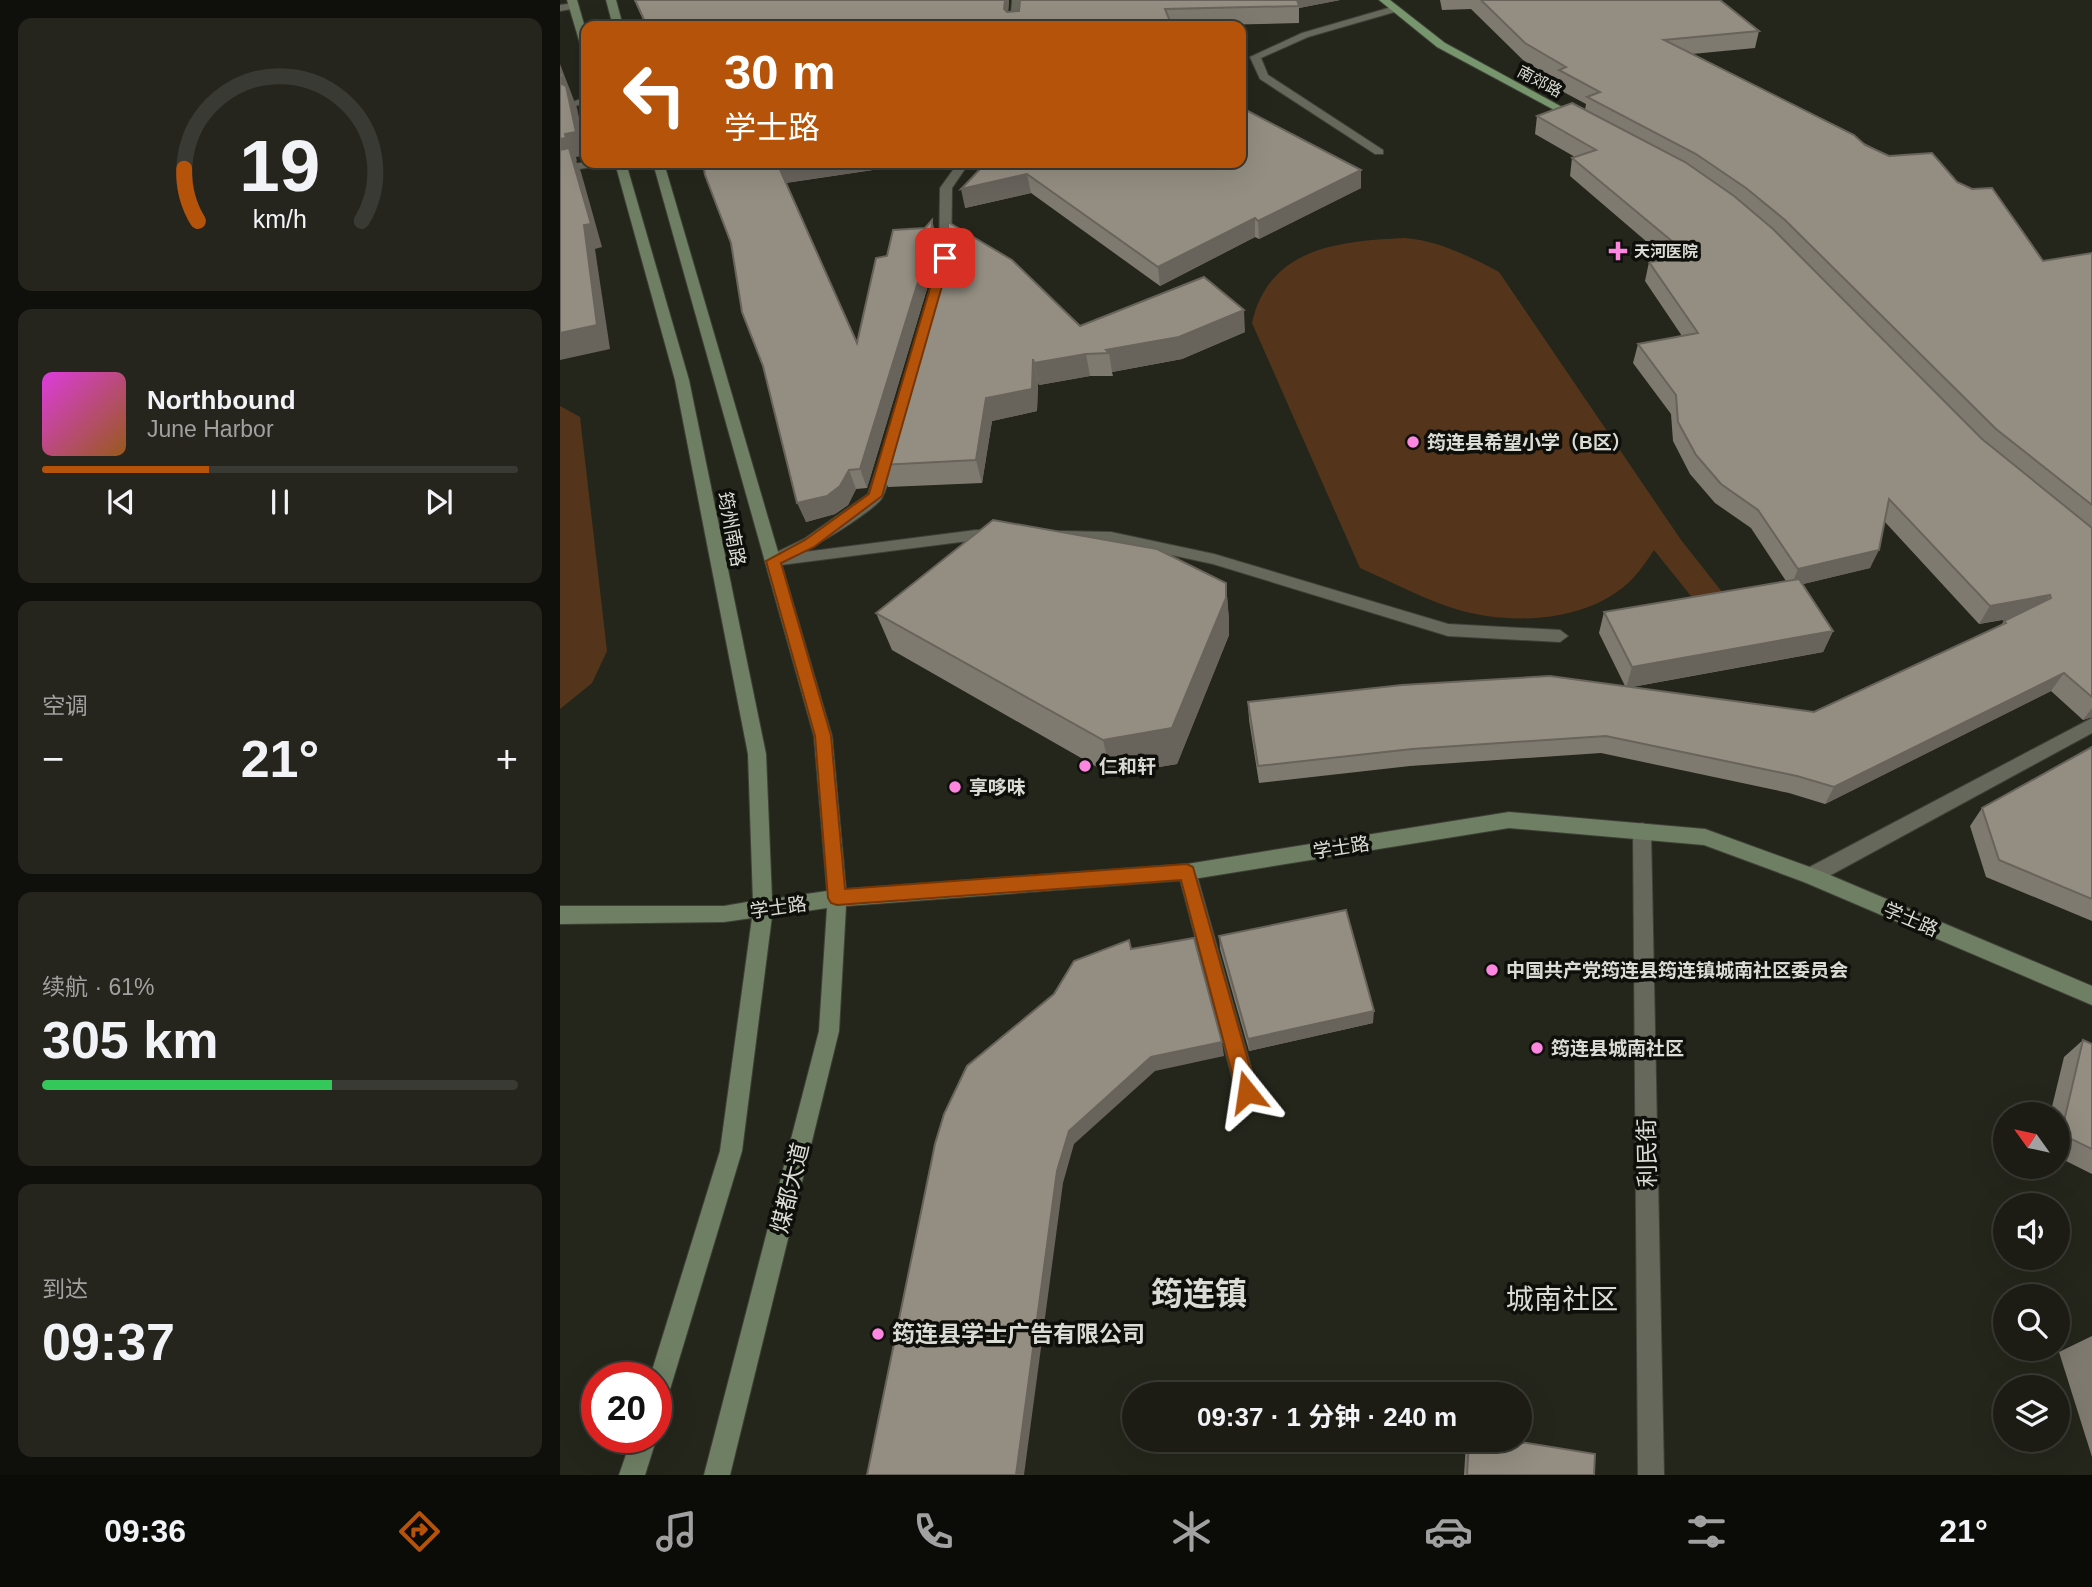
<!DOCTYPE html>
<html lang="zh">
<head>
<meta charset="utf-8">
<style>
  :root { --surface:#1c1c14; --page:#25251d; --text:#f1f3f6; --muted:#a0a1a0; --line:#3a3a34; --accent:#b45309 }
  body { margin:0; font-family:Arial,"Noto Sans SC",sans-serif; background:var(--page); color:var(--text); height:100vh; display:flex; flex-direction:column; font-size:26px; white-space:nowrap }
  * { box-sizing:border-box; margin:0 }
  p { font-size:23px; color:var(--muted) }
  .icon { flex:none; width:38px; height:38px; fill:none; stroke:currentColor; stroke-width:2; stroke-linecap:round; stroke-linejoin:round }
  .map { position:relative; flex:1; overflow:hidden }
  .panel { display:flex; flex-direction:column; gap:18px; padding:18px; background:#0f0f0b; width:560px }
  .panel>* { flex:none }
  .top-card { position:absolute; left:21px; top:21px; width:665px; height:147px; border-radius:14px; box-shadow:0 7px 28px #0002,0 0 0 2px var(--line); background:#b45309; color:#fff; overflow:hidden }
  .needle { width:46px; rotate:303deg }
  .tools { position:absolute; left:1433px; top:1102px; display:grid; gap:14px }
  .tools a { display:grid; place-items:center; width:77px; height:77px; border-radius:50%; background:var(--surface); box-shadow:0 7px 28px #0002,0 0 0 2px var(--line); font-size:35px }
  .speed { position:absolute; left:21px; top:1362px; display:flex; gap:14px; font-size:35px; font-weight:700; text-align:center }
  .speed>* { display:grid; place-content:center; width:91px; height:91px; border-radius:50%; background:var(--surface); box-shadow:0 7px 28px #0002,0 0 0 2px var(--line); line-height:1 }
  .speed .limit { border:10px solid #d22; background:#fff; color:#111 }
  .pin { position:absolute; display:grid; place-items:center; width:60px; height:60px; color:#fff; margin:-30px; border-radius:14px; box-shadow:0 4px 10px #0006 }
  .me { position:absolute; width:77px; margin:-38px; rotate:345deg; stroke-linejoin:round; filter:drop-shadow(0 0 5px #0008) }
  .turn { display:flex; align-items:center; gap:24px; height:147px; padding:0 28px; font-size:32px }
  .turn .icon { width:91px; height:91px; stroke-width:2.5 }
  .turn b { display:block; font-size:49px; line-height:60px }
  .big { font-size:52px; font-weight:700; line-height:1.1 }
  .panel .card { flex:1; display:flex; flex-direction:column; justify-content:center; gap:10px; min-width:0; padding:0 24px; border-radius:14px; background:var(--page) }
  .panel .dial { align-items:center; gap:0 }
  .dial svg { height:182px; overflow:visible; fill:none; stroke:var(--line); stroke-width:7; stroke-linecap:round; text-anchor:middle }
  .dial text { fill:var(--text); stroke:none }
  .song { display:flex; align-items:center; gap:21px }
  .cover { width:84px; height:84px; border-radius:10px; background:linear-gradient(135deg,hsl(300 70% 55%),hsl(30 70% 35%)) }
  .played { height:7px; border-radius:4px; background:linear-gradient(90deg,var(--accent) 35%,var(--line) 35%) }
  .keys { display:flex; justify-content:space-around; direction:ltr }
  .heat { display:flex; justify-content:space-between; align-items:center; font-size:38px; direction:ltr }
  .charge { height:10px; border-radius:5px; background:linear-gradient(90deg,#34c759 61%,var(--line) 0) }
  .trip { position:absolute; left:562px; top:1382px; width:410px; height:70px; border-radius:35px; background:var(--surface); box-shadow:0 7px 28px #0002,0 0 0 2px var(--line); font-weight:700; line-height:70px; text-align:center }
  .dock { display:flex; height:112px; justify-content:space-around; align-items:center; background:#0b0b08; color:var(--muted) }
  .dock .icon { width:49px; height:49px }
  .dock .current { color:var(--accent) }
  .dock b { font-size:32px; color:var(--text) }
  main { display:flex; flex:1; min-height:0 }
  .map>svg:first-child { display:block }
  .green { fill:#54351b }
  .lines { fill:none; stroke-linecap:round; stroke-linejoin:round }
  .lane-casing { stroke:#3f4037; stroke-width:2 }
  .street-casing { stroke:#3f4037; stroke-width:2 }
  .secondary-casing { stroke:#3f4037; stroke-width:2 }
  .primary-casing { stroke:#3f4037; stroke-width:2 }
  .lane { fill:#66685b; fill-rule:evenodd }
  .street { fill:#66685b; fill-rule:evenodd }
  .secondary { fill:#6f7f64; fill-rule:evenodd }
  .primary { fill:#77966e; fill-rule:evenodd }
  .wall { fill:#7f7a70; fill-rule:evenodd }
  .shaded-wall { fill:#68635b }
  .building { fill:#948e82; stroke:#68635b; stroke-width:2 }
  .route { fill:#b45309; stroke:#753606; stroke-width:2 }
  .poi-dot { fill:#fd86e1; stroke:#0e0f0a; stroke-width:2.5 }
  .labels { text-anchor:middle; stroke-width:7; stroke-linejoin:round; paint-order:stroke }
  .far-street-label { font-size:16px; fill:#dadbd4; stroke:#0e0f0a }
  .far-poi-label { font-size:16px; font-weight:bold; fill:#dadbd4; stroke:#0e0f0a; text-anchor:start }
  .poi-label { font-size:19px; font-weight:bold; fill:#dadbd4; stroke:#0e0f0a; text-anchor:start }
  .street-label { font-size:19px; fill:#dadbd4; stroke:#0e0f0a }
  .near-street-label { font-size:23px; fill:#dadbd4; stroke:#0e0f0a }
  .near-poi-label { font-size:23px; font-weight:bold; fill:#dadbd4; stroke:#0e0f0a; text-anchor:start }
  .near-quarter-label { font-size:28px; fill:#dadbd4; stroke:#0e0f0a }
  .near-district-label { font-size:32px; font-weight:bold; fill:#dadbd4; stroke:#0e0f0a }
</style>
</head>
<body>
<main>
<section class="panel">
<div class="card dial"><svg viewBox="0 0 100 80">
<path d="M14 69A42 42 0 1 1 86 69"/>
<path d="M14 69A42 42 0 0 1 8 46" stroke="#b45309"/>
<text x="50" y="56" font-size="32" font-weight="700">19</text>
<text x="50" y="72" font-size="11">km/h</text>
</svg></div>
<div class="card">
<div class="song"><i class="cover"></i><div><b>Northbound</b><p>June Harbor</p></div></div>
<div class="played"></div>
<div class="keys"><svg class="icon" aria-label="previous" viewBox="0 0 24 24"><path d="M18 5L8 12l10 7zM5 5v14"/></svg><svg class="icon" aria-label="pause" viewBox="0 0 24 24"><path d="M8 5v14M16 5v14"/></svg><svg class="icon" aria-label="next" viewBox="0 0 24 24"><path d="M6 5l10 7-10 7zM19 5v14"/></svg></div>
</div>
<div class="card"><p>空调</p>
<div class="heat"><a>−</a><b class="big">21°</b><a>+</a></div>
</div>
<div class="card"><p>续航 · 61%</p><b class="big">305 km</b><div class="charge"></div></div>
<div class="card"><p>到达</p><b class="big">09:37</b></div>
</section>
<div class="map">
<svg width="1532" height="1475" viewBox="0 0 1532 1475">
  <rect width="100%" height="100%" fill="#25261b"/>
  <g class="green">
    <path d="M845 238C879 241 909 256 939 272L1121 540 1174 607 1147 616 1094 550C1086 562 1078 574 1067 584 1024 622 952 625 899 610 865 600 832 582 800 568L692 323C709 247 780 241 845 238Z"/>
    <path d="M0 406 20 417 47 651 32 683 0 709Z"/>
  </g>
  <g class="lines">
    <defs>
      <g id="lane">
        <path d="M452 0H462L460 26H450Z"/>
        <path d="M835 6 840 9 838 11 748 37 701 58 708 75 823 150V154H815L700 79 690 57 742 33Z"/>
        <path d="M26 162 45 163 39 166 0 172V166Z"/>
        <path d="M398 163H409L392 188 391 259 388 269 382 273 376 269 379 259 380 188Z"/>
        <path d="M329 446 336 451C332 465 329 485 322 498 314 512 222 569 207 565L205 561 207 557 244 539 308 494 322 451Z"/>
        <path d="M627 864 634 866 636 872 698 1092 695 1099 687 1102 679 1099 676 1092 618 872 620 866Z"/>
      </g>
      <g id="street">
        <path d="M14 3 17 4V8L0 11V5Z"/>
        <path d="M26 97V103L15 106 10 103Z"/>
        <path d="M416 530H436L444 535 436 540H416L213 566 205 561 213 556Z"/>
        <path d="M502 531 551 532 654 554 888 624 1000 630 1008 636 1000 642 888 636 653 564 551 542 497 540 494 536 497 532Z"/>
        <path d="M1532 718V733L1258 882 1251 884 1244 882 1241 876 1244 870Z"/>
        <path d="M1082 823 1089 826 1091 831 1104 1475H1078L1073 831 1075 826Z"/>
      </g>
      <g id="secondary">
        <path d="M7 0H17L26 31V50L21 47Z"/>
        <path d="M46 0H56L63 26H53Z"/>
        <path d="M55 163H66L129 380 206 754 212 899 267 891 254 736 93 163H104L272 736 286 889 627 864 949 812 1145 829 1258 870 1532 986V1005L1244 882 1144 845 949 828 627 880 286 906 279 1031 170 1475H144L259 1031 267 908 212 916 182 1151 108 1396 105 1405 96 1408V1377H90L160 1151 192 918 164 922 0 924V906H164L193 901 188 754 115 380Z"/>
        <path d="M72 1437H97L85 1475H59Z"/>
      </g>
      <path id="primary" d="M819 0H830L885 43 1022 118 1013 120 877 47Z"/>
    </defs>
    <use href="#lane" class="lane-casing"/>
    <use href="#street" class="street-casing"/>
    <use href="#secondary" class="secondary-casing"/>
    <use href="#primary" class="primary-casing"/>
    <use href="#lane" class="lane"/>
    <use href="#street" class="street"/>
    <use href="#secondary" class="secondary"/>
    <use href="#primary" class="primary"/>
  </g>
  <g class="wall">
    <path d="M74 0H449L448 12 459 11 460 0H780L739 8V23L612 26H86Z"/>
    <path d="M880 0H1160L1199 31 1195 48 1132 54 1329 156 1397 182 1483 261 1532 253V717L1523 720 1491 691 1265 804 1229 793 1041 753 850 766 699 783 689 720 688 702 1065 686 1039 633 1044 612 1226 581 1191 528 1155 503 1130 474 1113 441 1111 414 1073 363 1078 344 1122 336 1085 281 1089 262 1108 260 1010 176 1012 158 1015 157 975 134 977 116 1025 110 1026 104 996 88 997 81 963 60 911 9 882 10ZM1325 522 1419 624 1448 619 1444 621 1441 625 1254 712 1072 687 1263 652 1273 631 1243 584 1310 568Z"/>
    <path d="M143 163H360L226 183 297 343 327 256 377 239 376 259 307 488 296 489 288 505 275 514 246 522 171 243Z"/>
    <path d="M426 163 801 188 699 239 695 237 600 286 471 193 405 208Z"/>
    <path d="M520 326 685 332 622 359 552 372 553 376H530L479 385 478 382 477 411 432 421 422 483 328 487 320 465Z"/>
    <path d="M666 583 669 621V635L617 764 551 775 332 650 316 613Z"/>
    <path d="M1532 747V921L1426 877 1410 826 1422 808Z"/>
    <path d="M659 936 813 1023 689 1051 660 949Z"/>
    <path d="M1523 1040 1532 1044V1174L1498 1157V1115H1490L1504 1057Z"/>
    <path d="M1532 1336V1457L1499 1352Z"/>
    <path d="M907 1440H948L1034 1475H904L906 1443Z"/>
  </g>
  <g class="shaded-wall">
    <path d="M445 0H449L447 26 444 9Z"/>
    <path d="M736 0H780L739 8Z"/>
    <path d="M0 64 17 108 26 150V155L16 157 17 161H16L21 172 42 247 35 249 50 349 0 360V139L5 134 0 88Z"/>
    <path d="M232 163H360L224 183 218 165Z"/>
    <path d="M801 170V188L699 239 698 221Z"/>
    <path d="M467 174 471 193 405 208 401 189Z"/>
    <path d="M695 218V237L600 286 598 267Z"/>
    <path d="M372 220 377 239 376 259 307 488 300 469Z"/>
    <path d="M684 310 685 332 622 359 552 372 549 353 546 350Z"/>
    <path d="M526 354 530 376 479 385 474 363Z"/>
    <path d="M473 359 478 382 477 411 432 421 422 483 416 460 426 398Z"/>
    <path d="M289 470 296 489 288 505 275 514 246 522 237 503Z"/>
    <path d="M1319 550 1310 568 1231 587 1238 569Z"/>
    <path d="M666 583 669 621V635L617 764 551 775 543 740Z"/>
    <path d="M1490 595 1478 613 1419 624 1430 606Z"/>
    <path d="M1273 631 1263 652 1066 688 1072 667Z"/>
    <path d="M1504 673 1491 691 1265 804 1274 787Z"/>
    <path d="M1532 708V717L1523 720Z"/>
    <path d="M814 1011 813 1023 689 1051 688 1039Z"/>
    <path d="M662 1042 664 1056 595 1071 514 1144 503 1183 464 1475H456L497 1171 509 1131 591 1057Z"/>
  </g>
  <g class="building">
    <path d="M75 0H445L444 9 447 12 459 11 460 0H737L739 6 605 9 612 26H87Z"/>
    <path d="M921 0H1160L1199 31 1104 40 1294 135 1305 145 1329 156 1372 153 1397 182 1412 189 1432 188 1483 261 1532 253V505L1436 429 1225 220 1186 188 1136 154 1027 97 1040 92 999 70 1006 67 965 43Z"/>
    <path d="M0 68 3 76 0 79Z"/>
    <path d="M0 83 6 86 16 132 5 134 6 138 0 139Z"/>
    <path d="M1012 103 1125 162 1174 196 1213 229 1422 439 1532 528V697L1504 673 1274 787 1237 776 1046 736 852 749 698 766 688 702 842 685 990 676 1254 712 1446 623 1444 621 1491 598 1490 595 1430 606 1329 499 1319 550 1238 569 1198 510 1161 484 1136 455 1118 422 1116 395 1078 344 1138 333 1089 262 1131 257 1012 158 1036 150 977 116Z"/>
    <path d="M684 109 801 170 698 221 695 218 598 267 467 174 401 189 426 163H681V111Z"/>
    <path d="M9 148 31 224 24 225 37 325 0 333V150Z"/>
    <path d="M143 163H232L218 165 297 343 316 258 327 256 333 230 365 228 372 220 371 240 300 469 289 470 280 486 267 496 237 503 203 366 182 312 171 243 145 175Z"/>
    <path d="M388 222 452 260 520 326 644 277 684 310 619 337 546 350 549 353 526 354 474 363 473 359 472 389 426 398 416 460 320 465 388 238Z"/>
    <path d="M433 520 597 549 666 583V598L612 728 543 740 316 613Z"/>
    <path d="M1239 579 1273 631 1072 667 1044 612Z"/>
    <path d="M1532 747V899L1439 860 1422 808Z"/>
    <path d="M786 910 814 1011 688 1039 659 936Z"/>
    <path d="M634 938 662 1042 591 1057 509 1131 497 1171 456 1475H307L375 1144 384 1114 407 1066 494 994 514 961 569 940 571 949Z"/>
    <path d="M1523 1040 1532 1044V1149L1501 1134Z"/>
    <path d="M909 1440H948L1035 1454 1034 1475H907Z"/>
  </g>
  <path class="route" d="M385 255 390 258 322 496 254 547 221 563 271 736 285 889 627 864 633 867 697 1092 694 1099 687 1102 680 1099 677 1092 621 880 277 905 271 903 268 898 255 736 206 561 245 540 309 494 379 258Z"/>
  <g class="poi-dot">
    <path d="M1054.5 240.5h7v7h7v7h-7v7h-7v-7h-7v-7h7z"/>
    <circle cx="853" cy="442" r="7"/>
    <circle cx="525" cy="766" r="7"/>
    <circle cx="395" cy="787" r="7"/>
    <circle cx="932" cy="970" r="7"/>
    <circle cx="977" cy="1048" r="7"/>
    <circle cx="318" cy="1334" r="7"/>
  </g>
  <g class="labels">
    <g class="far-street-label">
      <text transform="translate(980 81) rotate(28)" y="6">南郊路</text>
    </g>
    <g class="far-poi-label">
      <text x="1074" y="257">天河医院</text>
    </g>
    <g class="poi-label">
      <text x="867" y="449">筠连县希望小学（B区）</text>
      <text x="539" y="773">仁和轩</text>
      <text x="409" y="794">享哆味</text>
      <text x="946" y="977">中国共产党筠连县筠连镇城南社区委员会</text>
      <text x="991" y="1055">筠连县城南社区</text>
    </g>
    <g class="street-label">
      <text transform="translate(172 529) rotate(79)" y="7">筠州南路</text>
      <text transform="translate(781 847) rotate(-9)" y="7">学士路</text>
      <text transform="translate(218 907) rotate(-8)" y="7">学士路</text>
      <text transform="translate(1351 919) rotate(23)" y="7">学士路</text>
    </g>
    <g class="near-street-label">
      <text transform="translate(1087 1153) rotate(-91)" y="8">利民街</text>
      <text transform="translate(230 1188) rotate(-76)" y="8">煤都大道</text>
    </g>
    <g class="near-poi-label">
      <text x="332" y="1342">筠连县学士广告有限公司</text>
    </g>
    <g class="near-quarter-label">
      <text x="1002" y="1309">城南社区</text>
    </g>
    <g class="near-district-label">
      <text x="639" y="1305">筠连镇</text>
    </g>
  </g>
</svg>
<div class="tools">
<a><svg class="needle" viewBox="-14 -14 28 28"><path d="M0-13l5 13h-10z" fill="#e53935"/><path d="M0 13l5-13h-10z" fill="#a0a1a0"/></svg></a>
<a><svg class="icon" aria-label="sound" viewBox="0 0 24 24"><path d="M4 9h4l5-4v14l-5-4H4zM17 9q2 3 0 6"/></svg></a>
<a><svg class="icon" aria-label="search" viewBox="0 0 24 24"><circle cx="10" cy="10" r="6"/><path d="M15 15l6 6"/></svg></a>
<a><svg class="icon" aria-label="layers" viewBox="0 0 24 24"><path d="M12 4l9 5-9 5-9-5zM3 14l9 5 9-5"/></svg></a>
</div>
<div class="speed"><div class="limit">20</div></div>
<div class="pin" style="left:385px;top:258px;background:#d93025"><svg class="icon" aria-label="arrive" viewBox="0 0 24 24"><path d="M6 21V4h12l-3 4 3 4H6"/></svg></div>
<svg class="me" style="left:687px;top:1092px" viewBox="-20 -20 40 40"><path d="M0-17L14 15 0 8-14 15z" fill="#b45309" stroke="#fff" stroke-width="4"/></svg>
<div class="trip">09:37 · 1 分钟 · 240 m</div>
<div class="top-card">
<div class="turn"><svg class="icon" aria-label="left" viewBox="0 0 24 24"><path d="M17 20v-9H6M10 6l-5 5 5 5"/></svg><div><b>30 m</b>学士路</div></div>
</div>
</div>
</main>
<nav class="dock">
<b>09:36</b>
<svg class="icon current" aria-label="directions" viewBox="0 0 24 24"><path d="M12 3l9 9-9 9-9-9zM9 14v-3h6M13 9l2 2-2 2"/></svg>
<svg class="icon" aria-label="music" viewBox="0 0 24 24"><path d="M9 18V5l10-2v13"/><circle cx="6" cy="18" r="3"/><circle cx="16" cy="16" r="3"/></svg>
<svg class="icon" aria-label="phone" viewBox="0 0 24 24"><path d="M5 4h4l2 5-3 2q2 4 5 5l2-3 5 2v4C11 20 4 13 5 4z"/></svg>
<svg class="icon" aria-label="climate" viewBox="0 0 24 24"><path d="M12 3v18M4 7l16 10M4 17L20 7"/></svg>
<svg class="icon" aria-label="car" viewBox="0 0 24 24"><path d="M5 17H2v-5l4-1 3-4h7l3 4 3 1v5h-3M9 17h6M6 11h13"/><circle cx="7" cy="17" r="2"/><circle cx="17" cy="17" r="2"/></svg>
<svg class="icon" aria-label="filters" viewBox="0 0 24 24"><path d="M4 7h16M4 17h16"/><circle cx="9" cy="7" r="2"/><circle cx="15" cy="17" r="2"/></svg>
<b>21°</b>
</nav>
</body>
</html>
